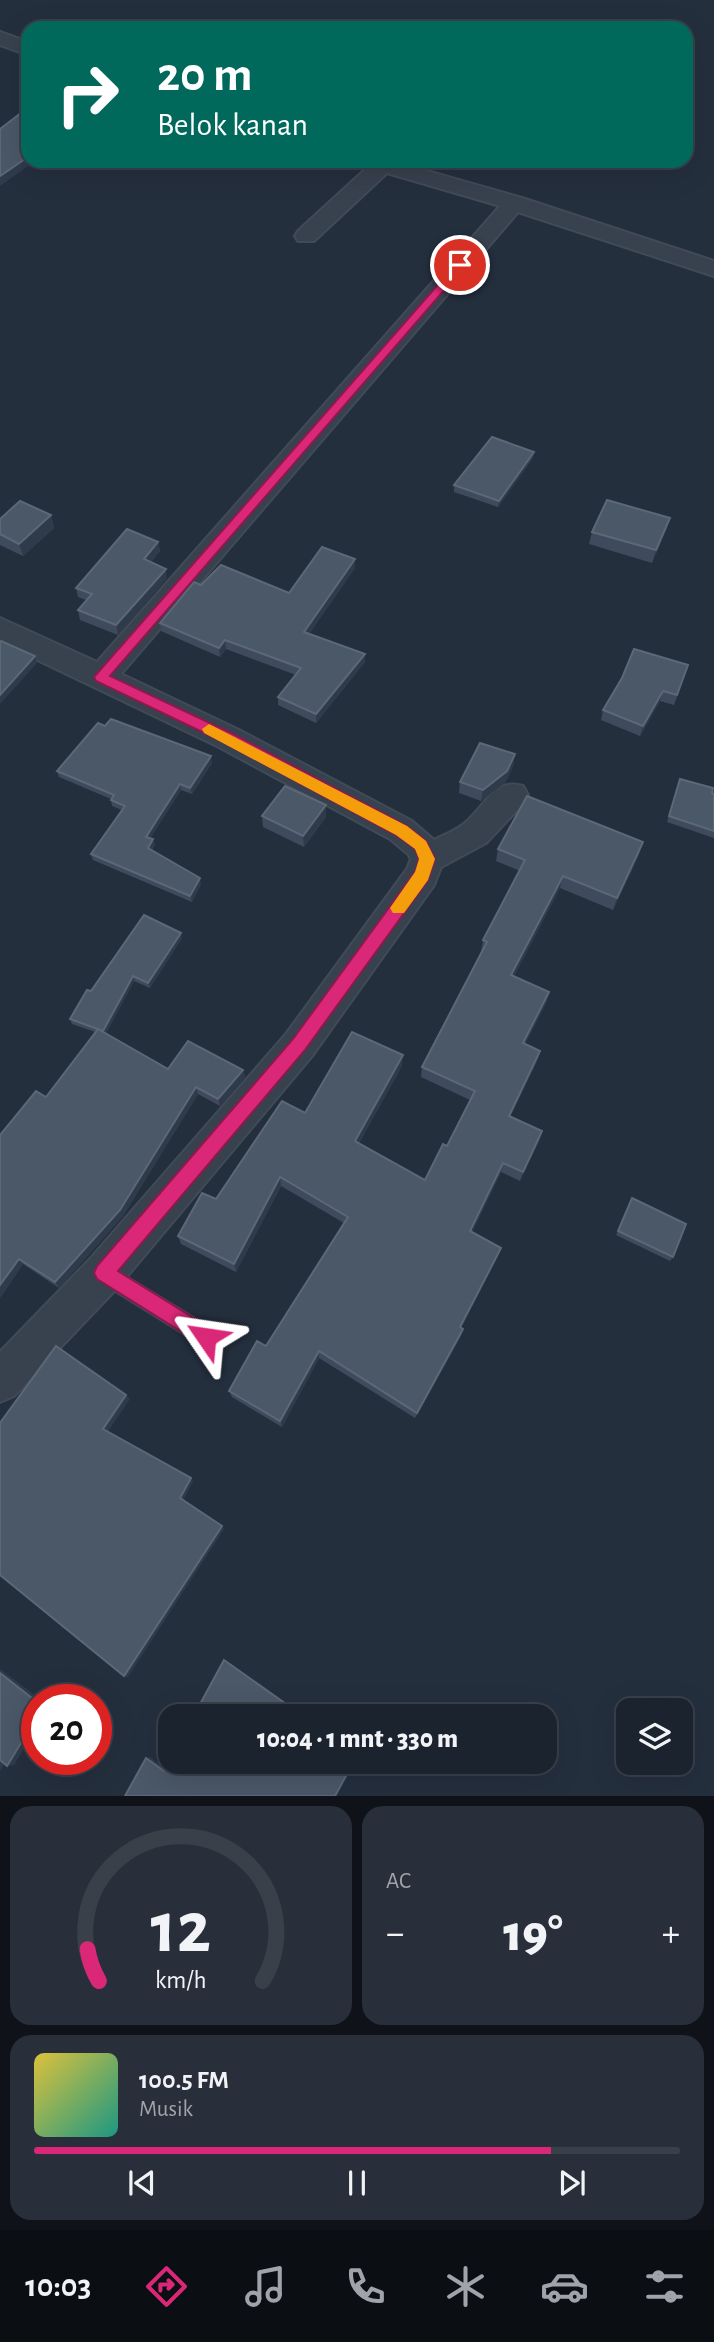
<!DOCTYPE html>
<html lang="id">
<head>
<meta charset="utf-8">
<style>
  :root { --surface:#1b232e; --page:#282f3a; --text:#f1f3f6; --muted:#a0a4aa; --line:#39404a; --accent:#db2777 }
  body { margin:0; font-family:"Alegreya Sans",sans-serif; background:var(--page); color:var(--text); height:100vh; display:flex; flex-direction:column; font-size:26px; white-space:nowrap }
  * { box-sizing:border-box; margin:0 }
  p { font-size:23px; color:var(--muted) }
  .icon { flex:none; width:38px; height:38px; fill:none; stroke:currentColor; stroke-width:2; stroke-linecap:round; stroke-linejoin:round }
  .map { position:relative; height:1796px; overflow:hidden }
  .side { display:flex; flex-direction:column; gap:10px; padding:10px; background:#0f1319; flex:1 }
  .side>* { flex:none }
  .guide { position:absolute; left:21px; top:21px; width:672px; height:147px; border-radius:21px; box-shadow:0 7px 28px #0002,0 0 0 2px var(--line); background:#00695c; color:#fff; overflow:hidden }
  .tools { position:absolute; left:616px; top:1698px; display:grid; gap:14px }
  .tools a { display:grid; place-items:center; width:77px; height:77px; border-radius:14px; background:var(--surface); box-shadow:0 7px 28px #0002,0 0 0 2px var(--line); font-size:35px }
  .speed { position:absolute; left:21px; top:1684px; display:flex; gap:14px; font-size:35px; font-weight:700; text-align:center }
  .speed>* { display:grid; place-content:center; width:91px; height:91px; border-radius:50%; background:var(--surface); box-shadow:0 7px 28px #0002,0 0 0 2px var(--line); line-height:1 }
  .speed .limit { border:10px solid #d22; background:#fff; color:#111 }
  .pin { position:absolute; display:grid; place-items:center; width:60px; height:60px; color:#fff; margin:-30px; border:4px solid #fff; border-radius:50%; box-shadow:0 2px 7px #0007 }
  .me { position:absolute; width:77px; margin:-38px; rotate:302deg; stroke-linejoin:round; filter:drop-shadow(0 0 5px #0008) }
  .turn { display:flex; align-items:center; gap:24px; height:147px; padding:0 21px; font-size:32px }
  .turn .icon { width:91px; height:91px; stroke-width:2.5 }
  .turn b { display:block; font-size:49px; line-height:60px }
  .big { font-size:52px; font-weight:800; line-height:1.1 }
  .side .widget { flex:1; display:flex; flex-direction:column; justify-content:center; gap:10px; min-width:0; padding:0 24px; border-radius:21px; background:var(--page) }
  .side .dial { align-items:center; gap:0 }
  .dial svg { height:182px; overflow:visible; fill:none; stroke:var(--line); stroke-width:7; stroke-linecap:round; text-anchor:middle }
  .dial text { fill:var(--text); stroke:none }
  .song { display:flex; align-items:center; gap:21px }
  .cover { width:84px; height:84px; border-radius:10px; background:linear-gradient(135deg,hsl(50 70% 55%),hsl(170 70% 35%)) }
  .played { height:7px; border-radius:4px; background:linear-gradient(90deg,var(--accent) 80%,var(--line) 80%) }
  .keys { display:flex; justify-content:space-around; direction:ltr }
  .heat { display:flex; justify-content:space-between; align-items:center; font-size:38px; direction:ltr }
  .side .tiles { flex:1; display:grid; gap:10px; grid-template-columns:1fr 1fr }
  .widget:last-child { grid-column:span 2 }
  .trip { position:absolute; left:158px; top:1704px; width:399px; height:70px; border-radius:21px; background:var(--surface); box-shadow:0 7px 28px #0002,0 0 0 2px var(--line); font-weight:800; line-height:70px; text-align:center }
  .tabs { display:flex; height:112px; justify-content:space-around; align-items:center; background:#0b0e12; color:var(--muted) }
  .tabs .icon { width:49px; height:49px }
  .tabs .selected { color:var(--accent) }
  .tabs b { font-size:32px; color:var(--text) }
  .map>svg:first-child { display:block }
  .lines { fill:none; stroke-linecap:round; stroke-linejoin:round }
  .lane-casing { stroke:#414a57; stroke-width:3 }
  .street-casing { stroke:#414a57; stroke-width:4 }
  .lane { fill:#38414e; fill-rule:evenodd }
  .street { fill:#38414e; fill-rule:evenodd }
  .wall { fill:#3f4b5c }
  .shaded-wall { fill:#2f3b4b }
  .building { fill:#4b5868; stroke:#5c6777; stroke-width:2 }
  .route { fill:#db2777; stroke:#8e194d; stroke-width:2 }
  .slow { fill:#f59e0b }
</style>
</head>
<body>
<div class="map">
<svg width="714" height="1796" viewBox="0 0 714 1796">
  <rect width="100%" height="100%" fill="#242f3e"/>
  <g class="lines">
    <defs>
      <path id="lane" d="M104 1263 214 1330 218 1337 214 1344 207 1348 200 1344 97 1280 94 1273 97 1266Z"/>
      <g id="street">
        <path d="M0 32 28 42V55L0 45Z"/>
        <path d="M358 161H392L522 198 714 261V276L518 212 121 674 239 730 412 821 434 840C444 835 457 830 465 823 484 807 495 777 523 786L528 795 523 804 486 843 441 867 434 885 312 1056 118 1287 14 1396 0 1402V1352L90 1259 286 1034 407 869 411 859 408 854 390 839 217 746 0 642V618L97 662 500 206 387 173 314 241H298L295 236 298 231 368 167Z"/>
      </g>
    </defs>
    <use href="#lane" class="lane-casing"/>
    <use href="#street" class="street-casing"/>
    <use href="#lane" class="lane"/>
    <use href="#street" class="street"/>
  </g>
  <g class="wall">
    <path d="M533 458 498 507 454 492V485Z"/>
    <path d="M51 515 54 528 23 556 0 545V519Z"/>
    <path d="M670 518 666 530 652 563 589 544 592 532Z"/>
    <path d="M158 542 160 551 151 562 167 578 118 635 80 620 78 610 86 600 78 597 76 588Z"/>
    <path d="M355 568 309 634 365 662 316 723 278 705V697L296 675 226 649 220 657 161 631 160 623 201 585 289 593Z"/>
    <path d="M688 665 674 705 660 701 640 736 601 720 603 710 622 678Z"/>
    <path d="M105 726 212 763 192 794 181 790 150 838 155 845 152 850 201 884 192 902 93 860 91 854 122 810 112 806 111 799 59 777 57 771Z"/>
    <path d="M515 754 513 766 505 783 481 801 459 793 460 782Z"/>
    <path d="M680 779 714 794V838L667 822Z"/>
    <path d="M262 816 326 817 304 847 263 827Z"/>
    <path d="M498 849 639 855 613 910 560 888 514 976 549 992 546 1003 525 1044 540 1051 537 1061 510 1117 542 1131 539 1141 520 1181 501 1172 472 1232 498 1256 461 1328V1336L415 1418 319 1358 282 1427 232 1397 229 1391 266 1346 344 1223 281 1186 236 1272 181 1244 178 1236 305 1113 402 1066 359 1143 425 1180 447 1146 470 1100 421 1077 422 1067 481 952 483 940 520 871 496 861Z"/>
    <path d="M182 938 150 988 134 981 106 1033 168 1069 243 1070 245 1077 220 1106 198 1094 123 1216 59 1288 23 1264 0 1298 46 1097 95 1032 72 1024 70 1019 91 991Z"/>
    <path d="M630 1202 673 1257 670 1261 616 1235Z"/>
  </g>
  <g class="shaded-wall">
    <path d="M28 157V161H35L0 186V176Z"/>
    <path d="M534 452 533 458 498 507 499 501Z"/>
    <path d="M51 515 54 528 23 556 19 544Z"/>
    <path d="M670 518 666 530 652 563 656 550Z"/>
    <path d="M158 542 160 551 146 568 144 559Z"/>
    <path d="M355 559V568L304 641V632Z"/>
    <path d="M166 569 167 578 118 635 116 625Z"/>
    <path d="M225 640 226 649 220 657 219 648Z"/>
    <path d="M365 654V662L316 723V714Z"/>
    <path d="M35 656 37 663 0 704V695Z"/>
    <path d="M663 691 660 701 640 736 643 726Z"/>
    <path d="M515 754 513 766 505 783 481 801 483 790Z"/>
    <path d="M211 756 212 763 192 794 190 788Z"/>
    <path d="M180 784 181 790 148 842 146 837Z"/>
    <path d="M326 805V817L304 847 303 836Z"/>
    <path d="M153 839 155 845 149 854 148 848Z"/>
    <path d="M643 842 639 855 613 910 617 898Z"/>
    <path d="M563 876 560 888 509 986 511 975Z"/>
    <path d="M200 878 201 884 192 902 190 896Z"/>
    <path d="M181 933 182 938 150 988 148 983Z"/>
    <path d="M133 976 134 981 105 1036 103 1031Z"/>
    <path d="M549 992 546 1003 520 1054 523 1043Z"/>
    <path d="M540 1051 537 1061 506 1125 509 1116Z"/>
    <path d="M403 1055 402 1066 355 1150V1141Z"/>
    <path d="M243 1070 245 1077 220 1106 218 1099Z"/>
    <path d="M196 1087 198 1094 123 1216 59 1288 55 1282Z"/>
    <path d="M542 1131 539 1141 520 1181 523 1172Z"/>
    <path d="M503 1163 501 1172 468 1240 470 1231Z"/>
    <path d="M280 1177 281 1186 236 1272 234 1264Z"/>
    <path d="M501 1248 498 1256 458 1334 460 1327Z"/>
    <path d="M19 1259 23 1264 0 1298V1285Z"/>
    <path d="M463 1329 461 1336 415 1418 417 1413Z"/>
    <path d="M319 1351V1358L282 1427 280 1421Z"/>
    <path d="M126 1395 130 1399 107 1433 103 1429Z"/>
    <path d="M191 1478 193 1481 183 1501 180 1498Z"/>
    <path d="M222 1526 224 1529 128 1677 124 1676Z"/>
    <path d="M0 1669 40 1699H37V1702L0 1673Z"/>
    <path d="M37 1717V1727L14 1765 7 1766Z"/>
    <path d="M150 1757 167 1770 164 1771 146 1758Z"/>
    <path d="M7 1759 0 1771V1760Z"/>
  </g>
  <g class="building">
    <path d="M21 113 28 116V157L0 176V129Z"/>
    <path d="M492 437 534 452 499 501 454 485Z"/>
    <path d="M607 500 670 518 656 550 592 532Z"/>
    <path d="M20 501 51 515 19 544 0 534V519Z"/>
    <path d="M127 529 158 542 144 559 166 569 116 625 78 610 92 594 76 588Z"/>
    <path d="M322 547 355 559 304 632 365 654 316 714 278 697 301 668 225 640 219 648 160 623 194 582 201 585 221 565 289 593Z"/>
    <path d="M1 641 35 656 0 695V643Z"/>
    <path d="M634 649 688 665 677 695 663 691 643 726 603 710 622 678Z"/>
    <path d="M111 719 211 756 190 788 180 784 146 837 153 839 148 848 200 878 190 896 91 854 125 806 111 800 114 795 57 771 98 723 105 726Z"/>
    <path d="M480 743 515 754 507 771 483 790 460 782Z"/>
    <path d="M680 779 713 788 712 793 714 794V831L669 816Z"/>
    <path d="M285 786 326 805 303 836 262 816Z"/>
    <path d="M527 796 643 842 617 898 563 876 511 975 549 992 523 1043 540 1051 509 1116 542 1131 523 1172 503 1163 470 1231 501 1248 460 1327 463 1329 417 1413 319 1351 280 1421 229 1391 257 1341 266 1346 348 1217 280 1177 234 1264 178 1236 202 1193 216 1199 282 1101 305 1113 352 1032 403 1055 355 1141 425 1180 443 1144 447 1146 475 1091 422 1067 487 942 483 940 525 860 498 849Z"/>
    <path d="M144 915 181 933 148 983 133 976 103 1031 70 1019 87 990 91 991Z"/>
    <path d="M98 1029 168 1069 188 1041 243 1070 218 1099 196 1087 120 1210 55 1282 19 1259 0 1285V1135L36 1091 46 1097Z"/>
    <path d="M632 1198 686 1224 673 1257 618 1231Z"/>
    <path d="M56 1346 126 1395 103 1429 191 1478 180 1498 222 1526 124 1676 0 1575V1423Z"/>
    <path d="M224 1660 289 1706 286 1711 293 1717H193Z"/>
    <path d="M0 1673 37 1702V1717L7 1766 0 1760Z"/>
    <path d="M146 1758 164 1771 170 1760V1762H349L352 1765 335 1796H125Z"/>
  </g>
  <path class="route" d="M457 263 466 265 110 676 233 734 407 826 426 841 435 859 428 880 305 1050 118 1271 213 1330 216 1337 213 1344 206 1347 97 1279 94 1273 97 1266 293 1039 415 872 419 859 415 849 396 835 223 742 96 681 94 677Z"/>
  <path class="slow" d="M209 724 407 826 426 841 435 859 428 880 404 913H393L390 908 415 872 419 859 415 849 396 835 204 733 202 729Z"/>
</svg>
<div class="tools">
<a><svg class="icon" aria-label="layers" viewBox="0 0 24 24"><path d="M12 4l9 5-9 5-9-5zM3 14l9 5 9-5"/></svg></a>
</div>
<div class="speed"><div class="limit">20</div></div>
<div class="pin" style="left:460px;top:265px;background:#d93025"><svg class="icon" aria-label="arrive" viewBox="0 0 24 24"><path d="M6 21V4h12l-3 4 3 4H6"/></svg></div>
<svg class="me" style="left:206px;top:1337px" viewBox="-20 -20 40 40"><path d="M0-17L14 15 0 8-14 15z" fill="#db2777" stroke="#fff" stroke-width="4"/></svg>
<div class="trip">10:04 · 1 mnt · 330 m</div>
<div class="guide">
<div class="turn"><svg class="icon" aria-label="right" viewBox="0 0 24 24"><path d="M7 20v-9h11M14 6l5 5-5 5"/></svg><div><b>20 m</b>Belok kanan</div></div>
</div>
</div>
<section class="side">
<div class="tiles">
<div class="widget dial"><svg viewBox="0 0 100 80">
<path d="M14 69A42 42 0 1 1 86 69"/>
<path d="M14 69A42 42 0 0 1 9 55" stroke="#db2777"/>
<text x="50" y="56" font-size="32" font-weight="700">12</text>
<text x="50" y="72" font-size="11">km/h</text>
</svg></div>
<div class="widget"><p>AC</p>
<div class="heat"><a>−</a><b class="big">19°</b><a>+</a></div>
</div>
<div class="widget">
<div class="song"><i class="cover"></i><div><b>100.5 FM</b><p>Musik</p></div></div>
<div class="played"></div>
<div class="keys"><svg class="icon" aria-label="previous" viewBox="0 0 24 24"><path d="M18 5L8 12l10 7zM5 5v14"/></svg><svg class="icon" aria-label="pause" viewBox="0 0 24 24"><path d="M8 5v14M16 5v14"/></svg><svg class="icon" aria-label="next" viewBox="0 0 24 24"><path d="M6 5l10 7-10 7zM19 5v14"/></svg></div>
</div>
</div>
</section>
<nav class="tabs">
<b>10:03</b>
<svg class="icon selected" aria-label="directions" viewBox="0 0 24 24"><path d="M12 3l9 9-9 9-9-9zM9 14v-3h6M13 9l2 2-2 2"/></svg>
<svg class="icon" aria-label="music" viewBox="0 0 24 24"><path d="M9 18V5l10-2v13"/><circle cx="6" cy="18" r="3"/><circle cx="16" cy="16" r="3"/></svg>
<svg class="icon" aria-label="phone" viewBox="0 0 24 24"><path d="M5 4h4l2 5-3 2q2 4 5 5l2-3 5 2v4C11 20 4 13 5 4z"/></svg>
<svg class="icon" aria-label="climate" viewBox="0 0 24 24"><path d="M12 3v18M4 7l16 10M4 17L20 7"/></svg>
<svg class="icon" aria-label="car" viewBox="0 0 24 24"><path d="M5 17H2v-5l4-1 3-4h7l3 4 3 1v5h-3M9 17h6M6 11h13"/><circle cx="7" cy="17" r="2"/><circle cx="17" cy="17" r="2"/></svg>
<svg class="icon" aria-label="filters" viewBox="0 0 24 24"><path d="M4 7h16M4 17h16"/><circle cx="9" cy="7" r="2"/><circle cx="15" cy="17" r="2"/></svg>
</nav>
</body>
</html>
